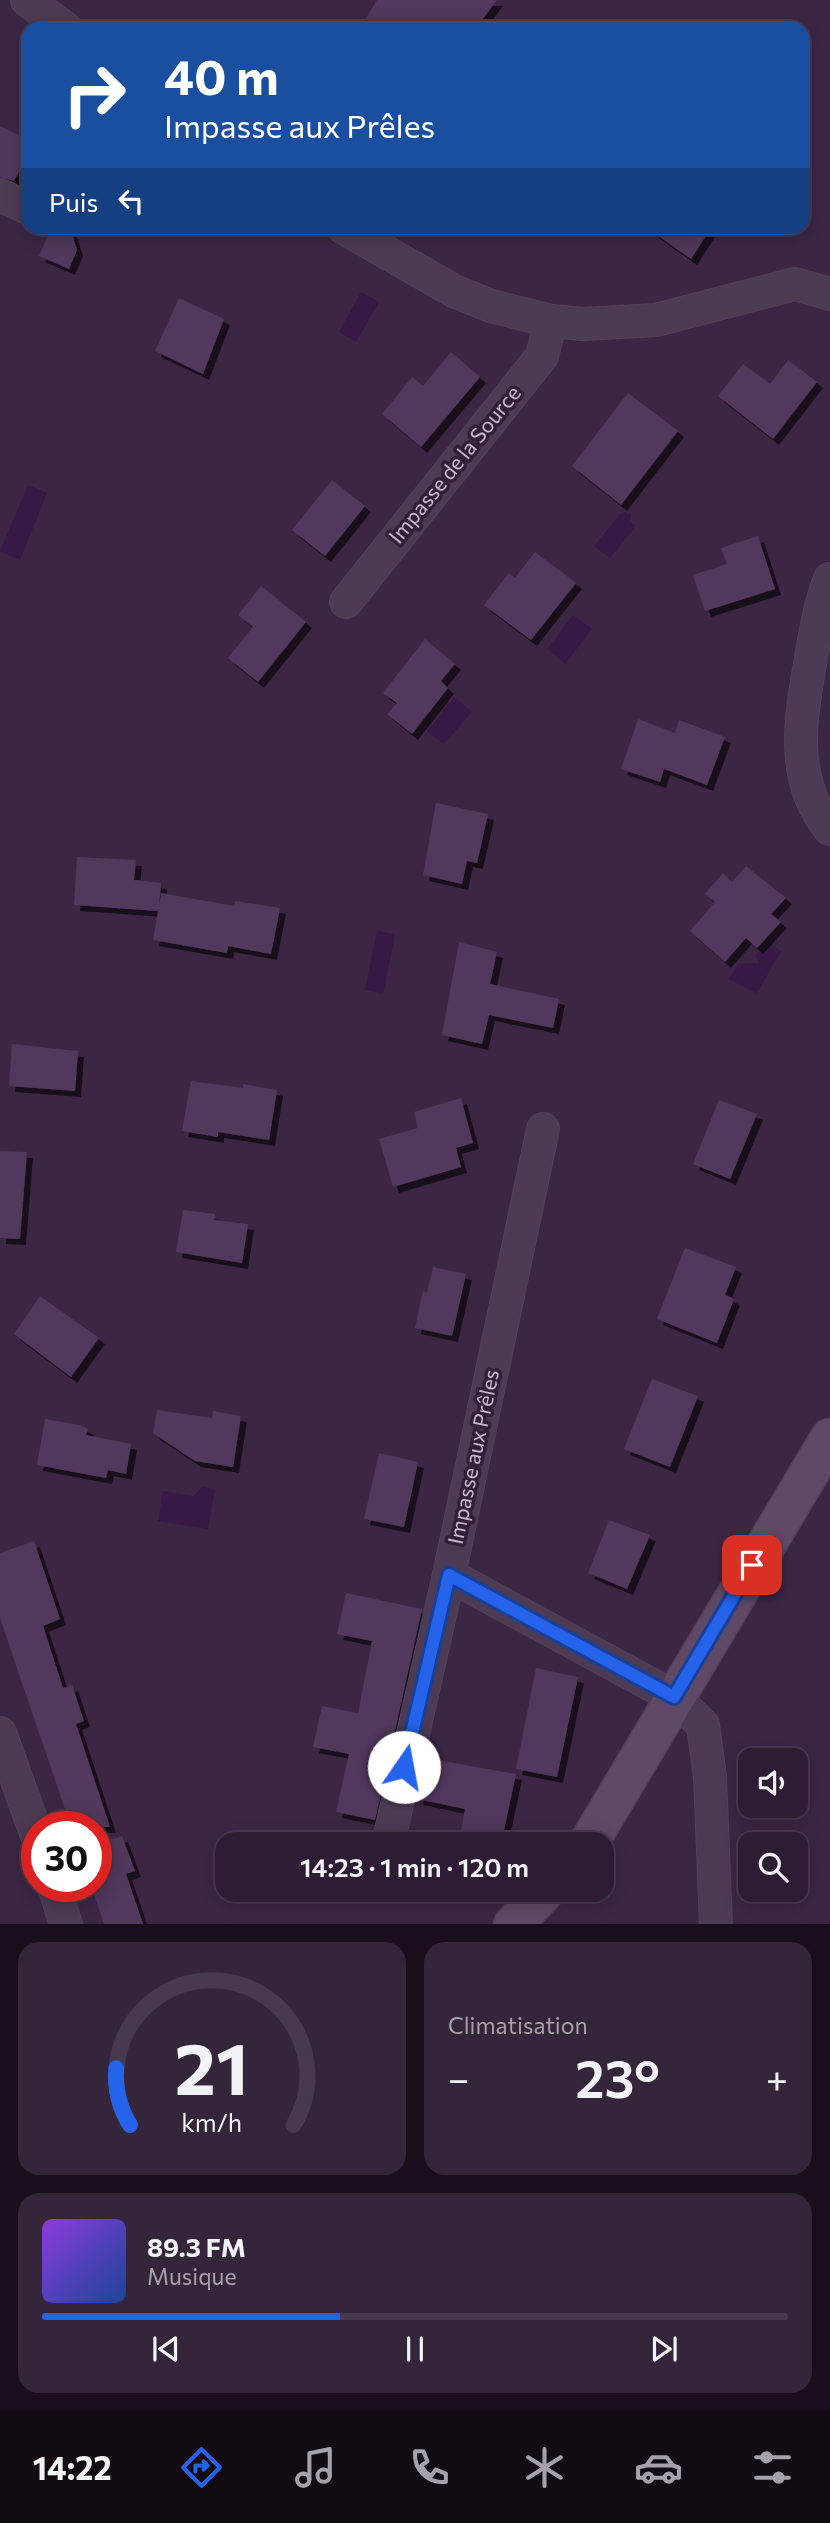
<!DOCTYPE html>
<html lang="fr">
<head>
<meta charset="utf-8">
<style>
  :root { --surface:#2d1c33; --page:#35253b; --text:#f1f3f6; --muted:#a7a1ac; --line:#483a4e; --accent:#2563eb }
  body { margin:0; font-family:Commissioner,sans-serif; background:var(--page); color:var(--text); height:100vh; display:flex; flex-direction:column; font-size:26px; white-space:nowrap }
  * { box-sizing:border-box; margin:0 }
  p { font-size:23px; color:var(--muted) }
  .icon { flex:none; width:38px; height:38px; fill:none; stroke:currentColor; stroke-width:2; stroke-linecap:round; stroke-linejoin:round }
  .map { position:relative; height:1924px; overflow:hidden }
  .drawer { display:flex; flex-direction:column; gap:18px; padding:18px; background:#190f1c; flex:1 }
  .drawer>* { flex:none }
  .top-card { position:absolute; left:21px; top:21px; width:789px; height:214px; border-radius:21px; box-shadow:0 4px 18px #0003,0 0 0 2px var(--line); background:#1a4fa0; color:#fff; overflow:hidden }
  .tools { position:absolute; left:738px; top:1748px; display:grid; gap:14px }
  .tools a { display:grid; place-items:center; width:70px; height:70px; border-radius:14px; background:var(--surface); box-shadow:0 4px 18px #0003,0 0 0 2px var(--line); font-size:35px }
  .speed { position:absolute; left:21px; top:1811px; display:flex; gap:14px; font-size:35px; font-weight:700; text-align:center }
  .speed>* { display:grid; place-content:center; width:91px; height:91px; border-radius:50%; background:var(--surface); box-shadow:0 4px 18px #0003,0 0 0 2px var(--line); line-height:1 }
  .speed .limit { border:10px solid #d22; background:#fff; color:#111 }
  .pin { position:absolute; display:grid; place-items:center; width:60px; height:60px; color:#fff; margin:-30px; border-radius:14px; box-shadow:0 4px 10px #0006 }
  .me { position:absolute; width:77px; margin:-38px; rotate:12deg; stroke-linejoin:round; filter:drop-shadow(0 0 5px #0008) }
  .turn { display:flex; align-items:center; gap:24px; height:147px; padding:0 28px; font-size:32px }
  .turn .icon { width:91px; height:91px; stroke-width:2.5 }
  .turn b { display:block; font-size:49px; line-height:60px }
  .then { display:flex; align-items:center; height:66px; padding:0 28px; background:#0003; gap:14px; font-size:26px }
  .big { font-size:52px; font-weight:600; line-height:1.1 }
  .drawer .card { flex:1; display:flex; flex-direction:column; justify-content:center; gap:10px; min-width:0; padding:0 24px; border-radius:21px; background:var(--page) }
  .drawer .dial { align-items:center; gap:0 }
  .dial svg { height:182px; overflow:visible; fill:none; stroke:var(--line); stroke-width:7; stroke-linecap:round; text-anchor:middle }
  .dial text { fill:var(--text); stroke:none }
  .song { display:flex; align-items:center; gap:21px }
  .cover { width:84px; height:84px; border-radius:10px; background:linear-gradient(135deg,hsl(270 70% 55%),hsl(220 70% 35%)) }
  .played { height:7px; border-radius:4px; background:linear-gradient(90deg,var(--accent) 40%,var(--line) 40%) }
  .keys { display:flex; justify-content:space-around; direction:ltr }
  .heat { display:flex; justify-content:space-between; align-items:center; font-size:38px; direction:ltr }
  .drawer .tiles { flex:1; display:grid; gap:18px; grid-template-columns:1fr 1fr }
  .card:last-child { grid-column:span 2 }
  .trip { position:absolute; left:215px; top:1832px; width:399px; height:70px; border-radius:21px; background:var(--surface); box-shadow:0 4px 18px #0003,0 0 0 2px var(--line); font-weight:600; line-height:70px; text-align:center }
  .dock { display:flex; height:112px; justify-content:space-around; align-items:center; background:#120b14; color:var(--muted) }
  .dock .icon { width:49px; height:49px }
  .dock .on { color:var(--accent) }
  .dock b { font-size:32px; color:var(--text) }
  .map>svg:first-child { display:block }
  .water { fill:#381844 }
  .building { fill:#51385b; filter:url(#shadow) }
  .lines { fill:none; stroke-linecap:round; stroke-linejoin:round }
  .minor-casing { stroke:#53425a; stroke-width:34 }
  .secondary-casing { stroke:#53425a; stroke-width:41 }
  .minor { stroke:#4d3b54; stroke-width:32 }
  .secondary { stroke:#604967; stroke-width:38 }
  .route-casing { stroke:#184099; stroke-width:18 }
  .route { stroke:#2563eb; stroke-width:12 }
  .labels { text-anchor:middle; stroke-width:7; stroke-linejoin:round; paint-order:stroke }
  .street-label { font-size:21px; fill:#c8b8cd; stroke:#321f39 }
</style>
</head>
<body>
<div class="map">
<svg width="830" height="1925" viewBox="0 0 830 1925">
  <defs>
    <filter id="shadow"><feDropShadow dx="6" dy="6" stdDeviation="0" flood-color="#0009"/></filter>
  </defs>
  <rect width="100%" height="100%" fill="#3c2644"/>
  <g class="water">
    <path d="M361 292 379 302 356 342 339 332Z"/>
    <path d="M28 485 47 493 20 560 0 551Z"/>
    <path d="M625 512 631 514 630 521 636 526 610 558 594 546 619 515Z"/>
    <path d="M573 615 592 629 565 664 547 649Z"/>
    <path d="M454 697 472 712 444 744 427 731Z"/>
    <path d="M377 931 395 934 383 994 365 990Z"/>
    <path d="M768 942 781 951 757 993 728 979 739 964 760 963 755 956Z"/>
    <path d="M202 1487 215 1489 208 1529 158 1521 163 1491 193 1496Z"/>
  </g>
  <g class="building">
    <path d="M377 0H497L476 28H360Z"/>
    <path d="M0 126 28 140V153L14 181 0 177Z"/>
    <path d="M51 228H70L77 250 69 269 39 256Z"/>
    <path d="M647 228H711L691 259Z"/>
    <path d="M179 298 224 319 203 374 155 351Z"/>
    <path d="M451 352 480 377 421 447 382 414 412 377 423 386Z"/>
    <path d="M788 360 817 382 773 439 718 396 743 364 770 384Z"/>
    <path d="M628 393 678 431 621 505 572 466Z"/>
    <path d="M332 480 365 506 325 556 292 530Z"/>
    <path d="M758 536 775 589 705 611 693 575 727 564 721 548Z"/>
    <path d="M535 552 576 583 531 640 484 605 509 573 515 578Z"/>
    <path d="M261 586 306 622 258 682 228 658 253 627 238 615Z"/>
    <path d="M425 639 455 664 441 681 448 688 412 734 387 714 397 703 383 693Z"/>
    <path d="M638 719 675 733 679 720 725 737 707 785 664 769 660 782 621 769Z"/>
    <path d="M436 803 488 814 477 863 467 861 462 884 423 875Z"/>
    <path d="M77 857 136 860 134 880 161 883 159 907 161 893 234 906 235 901 280 908 271 954 228 946 227 953 153 940 158 911 74 905Z"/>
    <path d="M746 866 786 898 771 914 781 922 757 948 746 938 725 962 690 931 715 902 705 894 723 873 732 882Z"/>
    <path d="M459 942 497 952 490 984 559 999 553 1028 489 1015 482 1044 442 1035Z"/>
    <path d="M12 1044 78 1051 75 1091 9 1086Z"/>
    <path d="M191 1081 243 1088V1084L277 1090 269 1140 218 1132V1137L182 1131Z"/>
    <path d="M461 1098 473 1143 456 1148 461 1167 393 1187 379 1139 418 1128 414 1112Z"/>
    <path d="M719 1100 757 1114 730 1179 693 1164Z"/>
    <path d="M0 1151 27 1152 20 1239 0 1238Z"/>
    <path d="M183 1210 215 1214 214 1220 248 1224 242 1263 176 1252Z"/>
    <path d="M685 1248 736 1267 725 1295 734 1299 717 1343 657 1319Z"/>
    <path d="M433 1267 466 1274 452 1336 415 1328 423 1291 427 1293Z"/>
    <path d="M40 1296 99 1338 71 1377 14 1334Z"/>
    <path d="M652 1379 698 1396 670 1467 624 1449Z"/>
    <path d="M157 1410 212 1418 213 1411 241 1416 233 1467 195 1461 153 1433Z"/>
    <path d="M45 1419 80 1425 88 1429 86 1435 131 1444 126 1474 108 1470 106 1478 37 1465Z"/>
    <path d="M379 1453 418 1462 404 1527 364 1519Z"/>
    <path d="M609 1520 650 1535 627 1589 588 1573Z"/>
    <path d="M34 1541 60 1619 43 1626 63 1688 72 1685 84 1721 76 1724 110 1827H71L0 1618V1553Z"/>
    <path d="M346 1593 422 1609 375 1820 336 1812 349 1754 313 1747 322 1706 358 1713 372 1641 337 1634Z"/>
    <path d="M536 1668 578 1677 557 1777 516 1769Z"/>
    <path d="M426 1758 516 1774 501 1844 459 1841 465 1809 417 1799Z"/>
    <path d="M122 1836 135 1871 126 1874 143 1924H104L91 1886H96V1844Z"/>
  </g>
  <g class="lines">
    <defs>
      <g id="minor">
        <path d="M27 0 65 28"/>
        <path d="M0 195 28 208"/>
        <path d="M344 228 454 291 491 306 551 321 583 324 656 320 795 284 830 294"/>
        <path d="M830 579C819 607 815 635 810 664 800 721 790 780 830 829"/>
        <path d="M346 602 542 356 551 321"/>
        <path d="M543 1129 449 1575 674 1697 703 1725 710 1777 716 1925"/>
        <path d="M0 1733 37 1836"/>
        <path d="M388 1844 449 1575"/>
        <path d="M54 1886 66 1925"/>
      </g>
      <g id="secondary">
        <path d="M588 1844 830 1438"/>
        <path d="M513 1925 546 1890"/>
      </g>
    </defs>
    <use href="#minor" class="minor-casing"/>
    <use href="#secondary" class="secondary-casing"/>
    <use href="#minor" class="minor"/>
    <use href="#secondary" class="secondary"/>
  </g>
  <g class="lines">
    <defs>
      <path id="route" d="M404 1767 449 1575 674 1697 752 1565"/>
    </defs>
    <use href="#route" class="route-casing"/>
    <use href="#route" class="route"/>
  </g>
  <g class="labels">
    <g class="street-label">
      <text transform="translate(455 465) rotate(-51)" y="7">Impasse de la Source</text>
      <text transform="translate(474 1457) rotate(-78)" y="7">Impasse aux Prêles</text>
    </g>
  </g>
</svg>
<div class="tools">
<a><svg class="icon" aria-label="sound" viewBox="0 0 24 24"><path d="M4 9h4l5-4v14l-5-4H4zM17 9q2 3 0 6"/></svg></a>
<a><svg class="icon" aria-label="search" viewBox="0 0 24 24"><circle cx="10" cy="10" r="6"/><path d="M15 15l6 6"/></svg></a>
</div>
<div class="speed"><div class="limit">30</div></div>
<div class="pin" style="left:752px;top:1565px;background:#d93025"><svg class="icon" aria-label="arrive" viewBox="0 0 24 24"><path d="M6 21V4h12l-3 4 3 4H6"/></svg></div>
<svg class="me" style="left:404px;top:1767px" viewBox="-20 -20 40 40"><circle r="19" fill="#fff"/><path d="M0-13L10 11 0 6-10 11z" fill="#2563eb"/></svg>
<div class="trip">14:23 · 1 min · 120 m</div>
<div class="top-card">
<div class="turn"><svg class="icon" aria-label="right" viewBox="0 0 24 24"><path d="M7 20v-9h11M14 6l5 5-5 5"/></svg><div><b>40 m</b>Impasse aux Prêles</div></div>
<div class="then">Puis<svg class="icon" aria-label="left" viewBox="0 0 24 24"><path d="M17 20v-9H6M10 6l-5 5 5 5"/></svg></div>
</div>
</div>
<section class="drawer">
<div class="tiles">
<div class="card dial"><svg viewBox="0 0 100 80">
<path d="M14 69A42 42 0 1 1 86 69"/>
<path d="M14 69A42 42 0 0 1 8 44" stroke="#2563eb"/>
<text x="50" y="56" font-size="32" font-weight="700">21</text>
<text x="50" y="72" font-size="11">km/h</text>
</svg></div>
<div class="card"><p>Climatisation</p>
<div class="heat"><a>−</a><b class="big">23°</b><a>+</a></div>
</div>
<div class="card">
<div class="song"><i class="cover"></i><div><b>89.3 FM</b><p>Musique</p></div></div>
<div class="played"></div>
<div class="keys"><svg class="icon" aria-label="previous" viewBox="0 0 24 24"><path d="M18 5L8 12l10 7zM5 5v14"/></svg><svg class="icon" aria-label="pause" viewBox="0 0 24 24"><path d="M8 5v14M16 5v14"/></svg><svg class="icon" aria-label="next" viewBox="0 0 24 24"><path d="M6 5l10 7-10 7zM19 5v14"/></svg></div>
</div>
</div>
</section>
<nav class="dock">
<b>14:22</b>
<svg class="icon on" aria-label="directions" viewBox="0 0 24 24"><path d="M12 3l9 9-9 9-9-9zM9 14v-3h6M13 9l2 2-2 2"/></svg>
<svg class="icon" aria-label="music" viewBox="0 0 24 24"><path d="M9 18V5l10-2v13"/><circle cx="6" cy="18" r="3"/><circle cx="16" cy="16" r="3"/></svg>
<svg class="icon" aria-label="phone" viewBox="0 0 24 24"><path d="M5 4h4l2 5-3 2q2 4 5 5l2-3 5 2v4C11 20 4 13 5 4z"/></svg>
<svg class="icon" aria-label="climate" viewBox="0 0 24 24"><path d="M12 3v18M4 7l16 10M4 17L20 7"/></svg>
<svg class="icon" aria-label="car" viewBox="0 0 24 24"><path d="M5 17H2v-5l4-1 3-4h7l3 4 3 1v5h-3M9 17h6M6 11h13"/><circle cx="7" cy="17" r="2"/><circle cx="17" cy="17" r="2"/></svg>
<svg class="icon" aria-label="filters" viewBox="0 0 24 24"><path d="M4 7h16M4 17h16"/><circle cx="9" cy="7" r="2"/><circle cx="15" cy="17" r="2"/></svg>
</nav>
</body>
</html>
